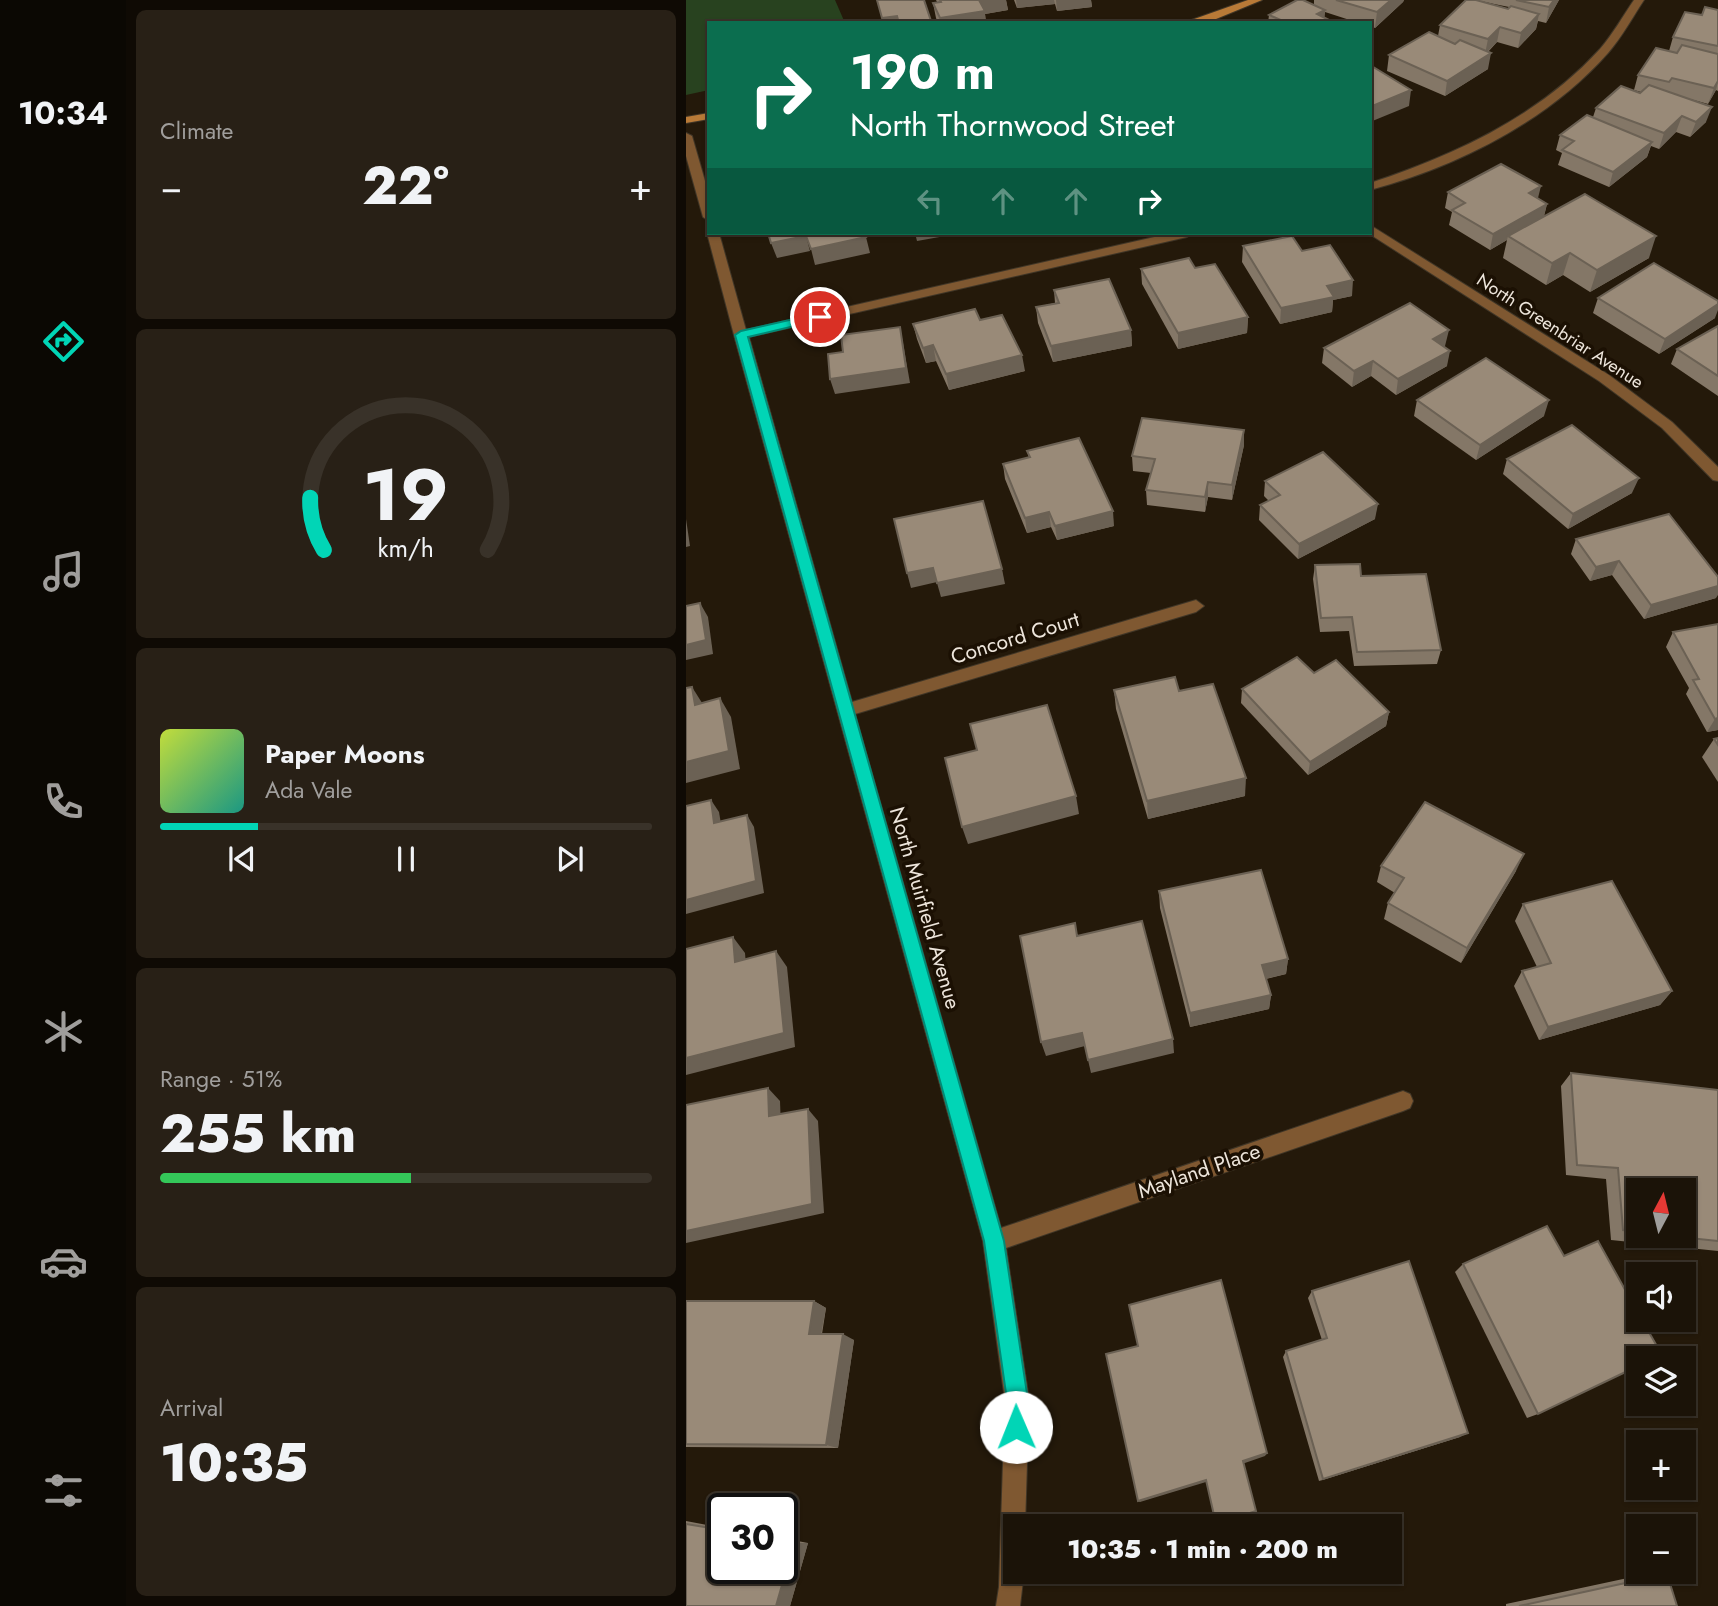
<!DOCTYPE html>
<html lang="en">
<head>
<meta charset="utf-8">
<style>
  :root { --surface:#1b1308; --page:#282016; --text:#f1f3f6; --muted:#a09e9c; --line:#393229; --accent:#01d5b6 }
  body { margin:0; font-family:Jost,sans-serif; background:var(--page); color:var(--text); height:100vh; display:flex; flex-direction:column; font-size:26px; white-space:nowrap }
  * { box-sizing:border-box; margin:0 }
  p { font-size:23px; color:var(--muted) }
  .icon { flex:none; width:38px; height:38px; fill:none; stroke:currentColor; stroke-width:2; stroke-linecap:round; stroke-linejoin:round }
  .map { position:relative; flex:1; overflow:hidden }
  .drawer { display:flex; flex-direction:column; gap:10px; padding:10px; background:#0f0a04; width:560px }
  .drawer>* { flex:none }
  .guide { position:absolute; left:21px; top:21px; width:665px; height:214px; border-radius:0px; box-shadow:0 2px 5px #0004,0 0 0 2px var(--line); background:#0b6e4f; color:#fff; overflow:hidden }
  .needle { width:46px; rotate:7deg }
  .fabs { position:absolute; left:940px; top:1178px; display:grid; gap:14px }
  .fabs a { display:grid; place-items:center; width:70px; height:70px; border-radius:0px; background:var(--surface); box-shadow:0 2px 5px #0004,0 0 0 2px var(--line); font-size:35px }
  .speed { position:absolute; left:21px; top:1493px; display:flex; gap:14px; font-size:35px; font-weight:700; text-align:center }
  .speed>* { display:grid; place-content:center; width:91px; height:91px; border-radius:50%; background:var(--surface); box-shadow:0 2px 5px #0004,0 0 0 2px var(--line); line-height:1 }
  .speed .limit { border:4px solid #111; border-radius:10px; background:#fff; color:#111 }
  .pin { position:absolute; display:grid; place-items:center; width:60px; height:60px; color:#fff; margin:-30px; border:4px solid #fff; border-radius:50%; box-shadow:0 2px 7px #0007 }
  .me { position:absolute; width:77px; margin:-38px; rotate:359deg; stroke-linejoin:round; filter:drop-shadow(0 0 5px #0008) }
  .turn { display:flex; align-items:center; gap:24px; height:147px; padding:0 28px; font-size:32px }
  .turn .icon { width:91px; height:91px; stroke-width:2.5 }
  .turn b { display:block; font-size:49px; line-height:60px }
  .lanes { display:flex; align-items:center; height:66px; padding:0 28px; background:#0003; justify-content:center; gap:35px; direction:ltr }
  .lanes .off { opacity:.35 }
  .big { font-size:52px; font-weight:800; line-height:1.1 }
  .drawer .card { flex:1; display:flex; flex-direction:column; justify-content:center; gap:10px; min-width:0; padding:0 24px; border-radius:10px; background:var(--page) }
  .drawer .dial { align-items:center; gap:0 }
  .dial svg { height:182px; overflow:visible; fill:none; stroke:var(--line); stroke-width:7; stroke-linecap:round; text-anchor:middle }
  .dial text { fill:var(--text); stroke:none }
  .song { display:flex; align-items:center; gap:21px }
  .cover { width:84px; height:84px; border-radius:10px; background:linear-gradient(135deg,hsl(70 70% 55%),hsl(170 70% 35%)) }
  .played { height:7px; border-radius:4px; background:linear-gradient(90deg,var(--accent) 20%,var(--line) 20%) }
  .keys { display:flex; justify-content:space-around; direction:ltr }
  .heat { display:flex; justify-content:space-between; align-items:center; font-size:38px; direction:ltr }
  .charge { height:10px; border-radius:5px; background:linear-gradient(90deg,#34c759 51%,var(--line) 0) }
  .trip { position:absolute; left:317px; top:1514px; width:399px; height:70px; border-radius:0px; background:var(--surface); box-shadow:0 2px 5px #0004,0 0 0 2px var(--line); font-weight:800; line-height:70px; text-align:center }
  main { display:flex; flex:1; min-height:0 }
  .tab-bar { display:flex; flex-direction:column; width:126px; justify-content:space-around; align-items:center; background:#0b0803; color:var(--muted) }
  .tab-bar .icon { width:49px; height:49px }
  .tab-bar .current { color:var(--accent) }
  .tab-bar b { font-size:32px; color:var(--text) }
  .map>svg:first-child { display:block }
  .green { fill:#28421f }
  .lines { fill:none; stroke-linecap:round; stroke-linejoin:round }
  .street-casing { stroke:#403627; stroke-width:2 }
  .secondary-casing { stroke:#403627; stroke-width:2 }
  .street { fill:#7f5831; fill-rule:evenodd }
  .secondary { fill:#b97a37; fill-rule:evenodd }
  .wall { fill:#847767; fill-rule:evenodd }
  .shaded-wall { fill:#6b6154 }
  .building { fill:#998a78; stroke:#6b6154; stroke-width:2 }
  .route { fill:#01d5b6; stroke:#018a76; stroke-width:2 }
  .labels { text-anchor:middle; stroke-width:7; stroke-linejoin:round; paint-order:stroke }
  .far-street-label { font-size:18px; fill:#eee6dc; stroke:#1b1003 }
  .street-label { font-size:21px; fill:#eee6dc; stroke:#1b1003 }
</style>
</head>
<body>
<main>
<nav class="tab-bar">
<b>10:34</b>
<svg class="icon current" aria-label="directions" viewBox="0 0 24 24"><path d="M12 3l9 9-9 9-9-9zM9 14v-3h6M13 9l2 2-2 2"/></svg>
<svg class="icon" aria-label="music" viewBox="0 0 24 24"><path d="M9 18V5l10-2v13"/><circle cx="6" cy="18" r="3"/><circle cx="16" cy="16" r="3"/></svg>
<svg class="icon" aria-label="phone" viewBox="0 0 24 24"><path d="M5 4h4l2 5-3 2q2 4 5 5l2-3 5 2v4C11 20 4 13 5 4z"/></svg>
<svg class="icon" aria-label="climate" viewBox="0 0 24 24"><path d="M12 3v18M4 7l16 10M4 17L20 7"/></svg>
<svg class="icon" aria-label="car" viewBox="0 0 24 24"><path d="M5 17H2v-5l4-1 3-4h7l3 4 3 1v5h-3M9 17h6M6 11h13"/><circle cx="7" cy="17" r="2"/><circle cx="17" cy="17" r="2"/></svg>
<svg class="icon" aria-label="filters" viewBox="0 0 24 24"><path d="M4 7h16M4 17h16"/><circle cx="9" cy="7" r="2"/><circle cx="15" cy="17" r="2"/></svg>
</nav>
<section class="drawer">
<div class="card"><p>Climate</p>
<div class="heat"><a>−</a><b class="big">22°</b><a>+</a></div>
</div>
<div class="card dial"><svg viewBox="0 0 100 80">
<path d="M14 69A42 42 0 1 1 86 69"/>
<path d="M14 69A42 42 0 0 1 8 46" stroke="#01d5b6"/>
<text x="50" y="56" font-size="32" font-weight="700">19</text>
<text x="50" y="72" font-size="11">km/h</text>
</svg></div>
<div class="card">
<div class="song"><i class="cover"></i><div><b>Paper Moons</b><p>Ada Vale</p></div></div>
<div class="played"></div>
<div class="keys"><svg class="icon" aria-label="previous" viewBox="0 0 24 24"><path d="M18 5L8 12l10 7zM5 5v14"/></svg><svg class="icon" aria-label="pause" viewBox="0 0 24 24"><path d="M8 5v14M16 5v14"/></svg><svg class="icon" aria-label="next" viewBox="0 0 24 24"><path d="M6 5l10 7-10 7zM19 5v14"/></svg></div>
</div>
<div class="card"><p>Range · 51%</p><b class="big">255 km</b><div class="charge"></div></div>
<div class="card"><p>Arrival</p><b class="big">10:35</b></div>
</section>
<div class="map">
<svg width="1032" height="1606" viewBox="0 0 1032 1606">
  <rect width="100%" height="100%" fill="#24190a"/>
  <path class="green" d="M0 0H149L159 23H23V90L0 95Z"/>
  <g class="lines">
    <defs>
      <g id="street">
        <path d="M948 0H958C946 18 936 37 922 53 862 121 771 167 684 190V183C769 155 853 116 914 49 927 34 937 16 948 0Z"/>
        <path d="M0 133 6 136 23 195V221L17 217 0 156Z"/>
        <path d="M684 225 923 375 986 422 1032 467V481L1027 480 976 428 913 381 682 233H684Z"/>
        <path d="M23 230V233H33L60 330 486 233H507L501 237 63 337 166 702 510 600 518 606 510 612 169 714 315 1228 717 1091 724 1094 727 1101 724 1108 717 1111 320 1248 343 1400 339 1526H329V1572H338L334 1606H310L313 1587 319 1400 297 1241 48 335 21 233Z"/>
      </g>
      <g id="secondary">
        <path d="M562 0H576L530 19 497 23Z"/>
        <path d="M23 113V119L0 123V117Z"/>
      </g>
    </defs>
    <use href="#street" class="street-casing"/>
    <use href="#secondary" class="secondary-casing"/>
    <use href="#street" class="street"/>
    <use href="#secondary" class="secondary"/>
  </g>
  <g class="wall">
    <path d="M250 0H320L322 10 299 14 300 23H252L250 18 247 3 251 2Z"/>
    <path d="M328 0H405L406 7 371 11 369 4 331 8Z"/>
    <path d="M628 0H718L717 2 689 28 684 26V23H673L639 12 638 18 649 23H582L583 15 628 5Z"/>
    <path d="M780 0H873L860 23 852 21 850 29 832 48 811 42 802 52V69L759 96 701 71 703 55 752 36 754 25ZM795 1 808 4 823 7 822 9Z"/>
    <path d="M1032 10V91L1030 90 1022 104 1004 99 1020 122 1004 137 990 132 973 149 965 146 961 157 923 187 872 165 876 153 870 150 874 135 907 117 910 108 954 93 955 92 948 90 952 75 983 51 987 37 1016 15Z"/>
    <path d="M762 192 852 199 861 204 858 216 963 258 904 292 877 275 860 285 817 258 821 240 804 250 763 225 766 212 759 208Z"/>
    <path d="M557 246 616 251 666 296 647 300 646 312 594 324 556 262Z"/>
    <path d="M509 268 562 317 561 333 492 349 456 284 455 269Z"/>
    <path d="M368 290 445 330 446 346 367 362 352 323 350 307 369 303Z"/>
    <path d="M912 298 1029 318 973 354 907 313Z"/>
    <path d="M294 320 339 371 263 390 250 361 240 363 231 339 227 324Z"/>
    <path d="M1032 326V396L985 364 991 349Z"/>
    <path d="M759 346 758 347 761 366 710 395 685 376 666 387 636 363 638 348Z"/>
    <path d="M731 400 858 416 790 460 728 416Z"/>
    <path d="M558 445 546 500 522 497 519 512 461 505 460 490 465 473 447 471 446 456Z"/>
    <path d="M341 451 428 526 371 540 365 527 341 533 319 479 317 464 343 458Z"/>
    <path d="M821 459 946 493 882 529 817 474Z"/>
    <path d="M579 481 689 519 612 559 573 520 574 505 583 501 578 496Z"/>
    <path d="M890 539 1030 598 958 619 926 575 904 581 885 554Z"/>
    <path d="M629 565 675 576 755 650 751 664 668 666 663 631 634 632 627 579Z"/>
    <path d="M1032 624V730L1021 732 1000 694 1003 688 980 647 987 632Z"/>
    <path d="M628 673 703 712 700 726 622 775 555 703 556 689Z"/>
    <path d="M428 690 493 691 559 796 462 819 430 709Z"/>
    <path d="M1032 738V782L1016 757 1028 739Z"/>
    <path d="M695 866 830 871 775 963 698 919 702 903 709 893 691 882Z"/>
    <path d="M473 891 602 959 600 974 580 979 585 995 583 1009 504 1027 474 908Z"/>
    <path d="M837 904 986 991 974 1005 853 1040 828 986 836 971 851 967 829 921Z"/>
    <path d="M885 1073 1032 1090V1251L925 1240 920 1179 880 1175 875 1086ZM952 1190 998 1236H952Z"/>
    <path d="M777 1264 852 1414 841 1418 769 1272Z"/>
    <path d="M626 1291 774 1437 633 1481 597 1357 600 1351 636 1340 622 1298Z"/>
    <path d="M0 1301H128L140 1308 136 1334 168 1340 152 1448 0 1447Z"/>
    <path d="M0 1521 37 1528V1568H96V1538L122 1543 104 1606H0Z"/>
    <path d="M965 1573 981 1574 991 1606H820V1604Z"/>
  </g>
  <g class="shaded-wall">
    <path d="M293 0H320L322 10 299 14 300 23H255L254 18Z"/>
    <path d="M330 0H368L369 4 331 8Z"/>
    <path d="M370 0H405L406 7 371 11Z"/>
    <path d="M705 0H718L717 2 689 28 691 12Z"/>
    <path d="M868 0H873L860 23 863 7Z"/>
    <path d="M639 10 638 23 631 14Z"/>
    <path d="M853 14 850 29 832 48 835 33Z"/>
    <path d="M211 16 213 23H197L196 18Z"/>
    <path d="M814 27 811 42 799 54 802 39Z"/>
    <path d="M805 53 802 69 759 96 761 81Z"/>
    <path d="M1032 81 1030 90 1022 104 1028 88Z"/>
    <path d="M725 90 723 106 684 122V107Z"/>
    <path d="M1026 107 1020 122 1004 137 1010 122Z"/>
    <path d="M996 116 990 132 973 149 978 133Z"/>
    <path d="M966 142 961 157 923 187 927 172Z"/>
    <path d="M855 186 851 202 843 193Z"/>
    <path d="M861 204 857 220 822 236 821 240 804 250 807 234Z"/>
    <path d="M204 233H229L205 237Z"/>
    <path d="M229 233H276L231 241Z"/>
    <path d="M120 236 124 251 91 258 85 243Z"/>
    <path d="M970 236 963 258 904 292 911 270Z"/>
    <path d="M180 237 184 253 129 265 125 249Z"/>
    <path d="M884 253 877 275 860 285 866 263Z"/>
    <path d="M667 280 666 296 647 300 646 312 594 324 595 308 641 286Z"/>
    <path d="M1032 304V310L1029 318 973 354 979 339Z"/>
    <path d="M562 317 561 333 492 349V333Z"/>
    <path d="M214 327 217 343 224 383 149 394 144 379Z"/>
    <path d="M445 330 446 346 367 362 365 346Z"/>
    <path d="M763 330 759 346 744 354 747 339Z"/>
    <path d="M247 345 250 361 240 363 237 348Z"/>
    <path d="M764 351 761 366 710 395 712 379Z"/>
    <path d="M336 355 339 371 263 390 260 374Z"/>
    <path d="M687 361 685 376 666 387 668 371Z"/>
    <path d="M863 400 858 416 790 460 794 445Z"/>
    <path d="M558 430V445L546 500V485Z"/>
    <path d="M953 478 946 493 882 529 887 514Z"/>
    <path d="M522 482V497L519 512V497Z"/>
    <path d="M692 504 689 519 612 559 613 544Z"/>
    <path d="M427 511 428 526 371 540 369 526Z"/>
    <path d="M363 512 365 527 341 533 339 518Z"/>
    <path d="M0 519 4 546 0 547Z"/>
    <path d="M933 561 926 575 904 581 910 567Z"/>
    <path d="M247 568 251 582 225 588 221 573Z"/>
    <path d="M316 569 319 584 255 597 251 583Z"/>
    <path d="M1032 586V595L1030 598 958 619 965 605Z"/>
    <path d="M14 603 22 617 27 654 0 660V645Z"/>
    <path d="M6 687 18 706 9 705Z"/>
    <path d="M34 698 45 717 54 769 0 783V762Z"/>
    <path d="M703 712 700 726 622 775 624 762Z"/>
    <path d="M1032 718V730L1021 732 1029 719Z"/>
    <path d="M560 778 559 796 462 819 461 801Z"/>
    <path d="M390 796 393 814 282 844 276 827Z"/>
    <path d="M25 800 33 812 37 836 28 823Z"/>
    <path d="M61 815 68 827 78 893 0 914V900Z"/>
    <path d="M838 854 830 871 775 963 781 948Z"/>
    <path d="M47 937 59 953 61 977 49 962Z"/>
    <path d="M90 951 101 967 109 1047 0 1075V1058Z"/>
    <path d="M602 959 600 974 575 980 576 965Z"/>
    <path d="M986 991 974 1005 853 1040 862 1027Z"/>
    <path d="M585 995 583 1009 504 1027V1013Z"/>
    <path d="M396 1033 399 1046 360 1056 355 1042Z"/>
    <path d="M487 1039 488 1053 405 1073 402 1060Z"/>
    <path d="M82 1088 94 1101 95 1128 83 1116Z"/>
    <path d="M122 1109 132 1121 138 1213 0 1243V1231Z"/>
    <path d="M128 1301 140 1308 134 1340 123 1334Z"/>
    <path d="M157 1334 168 1340 152 1448 140 1445Z"/>
    <path d="M782 1433 774 1437 633 1481 637 1479Z"/>
    <path d="M581 1453 579 1456 556 1464 557 1461Z"/>
    <path d="M520 1480V1482L454 1502 452 1501Z"/>
    <path d="M108 1543H122L104 1606H90Z"/>
  </g>
  <g class="building">
    <path d="M191 0H238L245 21 229 23H213L211 16 196 18Z"/>
    <path d="M254 0H293L299 11 254 18 247 3 255 2Z"/>
    <path d="M611 0H617L639 10 631 14 649 23H594L597 21 583 15Z"/>
    <path d="M650 0H705L691 12Z"/>
    <path d="M780 0H790L822 9 825 6 853 14 835 33 814 27 802 39 754 25Z"/>
    <path d="M830 0H868L863 7Z"/>
    <path d="M1019 7 1032 10V46L987 37 999 12 1016 15Z"/>
    <path d="M743 32 769 44 774 40 805 53 761 81 703 55Z"/>
    <path d="M996 45 1032 54V81L1028 88 986 78 983 82 952 75 970 48 991 53Z"/>
    <path d="M684 65 725 90 684 107Z"/>
    <path d="M963 85 1026 107 1010 122 996 116 978 133 910 108 935 86 954 93Z"/>
    <path d="M901 115 966 142 927 172 876 150 888 141 874 135Z"/>
    <path d="M815 164 855 186 843 193 861 204 807 234 766 210 779 203 762 192Z"/>
    <path d="M899 194 970 236 911 270 884 253 866 263 822 236Z"/>
    <path d="M82 233H178L180 237 125 249 120 236 85 243Z"/>
    <path d="M606 236 616 251 644 245 667 280 641 286 648 297 595 308 557 246Z"/>
    <path d="M503 258 509 268 529 264 562 317 492 333 455 269Z"/>
    <path d="M968 263 1032 301V304L979 339 912 298Z"/>
    <path d="M423 279 445 330 365 346 350 307 373 303 368 290Z"/>
    <path d="M724 303 763 330 747 339 764 351 712 379 687 361 668 371 638 348Z"/>
    <path d="M289 309 294 320 316 315 336 355 260 374 247 345 237 348 227 324Z"/>
    <path d="M1032 326V376L991 349Z"/>
    <path d="M214 327 220 368 144 379 142 354 157 352 155 335Z"/>
    <path d="M800 358 863 400 794 445 731 400Z"/>
    <path d="M456 418 558 430 546 485 522 482 519 497 460 490 469 459 446 456Z"/>
    <path d="M886 425 953 478 887 514 821 459Z"/>
    <path d="M393 438 427 511 369 526 363 512 339 518 317 464 344 457 341 451Z"/>
    <path d="M637 452 692 504 613 544 574 505 594 495 579 481Z"/>
    <path d="M297 501 316 569 251 583 247 568 221 573 208 519Z"/>
    <path d="M983 514 1032 577V586L965 605 933 561 910 567 890 539Z"/>
    <path d="M674 564 675 576 740 574 755 650 671 652 666 617 635 618 629 565Z"/>
    <path d="M14 603 20 640 0 645V606Z"/>
    <path d="M1032 624V718L1029 719 1007 680 1013 679 987 632Z"/>
    <path d="M611 657 628 673 650 660 703 712 624 762 556 689Z"/>
    <path d="M489 677 493 691 527 684 560 778 461 801 428 690Z"/>
    <path d="M6 687 9 705 34 698 43 751 0 762V688Z"/>
    <path d="M361 705 390 796 276 827 259 758 291 750 284 724Z"/>
    <path d="M1032 738V745L1028 739Z"/>
    <path d="M25 800 28 823 61 815 70 881 0 900V806Z"/>
    <path d="M739 802 838 854 781 948 702 903 718 878 695 866Z"/>
    <path d="M575 870 602 959 576 965 585 995 504 1013 473 891Z"/>
    <path d="M926 881 986 991 862 1027 836 971 865 963 837 904Z"/>
    <path d="M456 921 487 1039 402 1060 396 1033 355 1042 334 936 389 923 391 936Z"/>
    <path d="M47 937 49 962 90 951 98 1033 0 1058V949Z"/>
    <path d="M885 1073 1032 1090V1241L984 1236H998V1190H952V1232L937 1230 932 1168 891 1165Z"/>
    <path d="M82 1088 83 1116 122 1109 126 1204 0 1231V1105Z"/>
    <path d="M861 1226 878 1256 912 1241 952 1313V1320H956L976 1355 970 1358H952V1366L852 1414 777 1264Z"/>
    <path d="M723 1261 782 1433 637 1479 600 1351 641 1338 626 1291Z"/>
    <path d="M535 1280 581 1453 557 1461 570 1511 530 1524 520 1480 452 1501 420 1354 452 1346 443 1305Z"/>
    <path d="M0 1301H128L123 1334H157L140 1445 0 1444Z"/>
    <path d="M0 1524 37 1530V1568H96V1541L108 1543 90 1606H0Z"/>
    <path d="M981 1574 991 1606H833Z"/>
  </g>
  <path class="route" d="M134 313 140 317 138 319 62 337 318 1241 342 1400 341 1427 338 1434 330 1437 323 1434 320 1427 321 1400 298 1241 49 335 55 331Z"/>
  <g class="labels">
    <g class="far-street-label">
      <text transform="translate(874 331) rotate(33)" y="6">North Greenbriar Avenue</text>
    </g>
    <g class="street-label">
      <text transform="translate(329 638) rotate(-17)" y="7">Concord Court</text>
      <text transform="translate(239 908) rotate(74)" y="7">North Muirfield Avenue</text>
      <text transform="translate(513 1171) rotate(-19)" y="7">Mayland Place</text>
    </g>
  </g>
</svg>
<div class="fabs">
<a><svg class="needle" viewBox="-14 -14 28 28"><path d="M0-13l5 13h-10z" fill="#e53935"/><path d="M0 13l5-13h-10z" fill="#a09e9c"/></svg></a>
<a><svg class="icon" aria-label="sound" viewBox="0 0 24 24"><path d="M4 9h4l5-4v14l-5-4H4zM17 9q2 3 0 6"/></svg></a>
<a><svg class="icon" aria-label="layers" viewBox="0 0 24 24"><path d="M12 4l9 5-9 5-9-5zM3 14l9 5 9-5"/></svg></a>
<a>+</a>
<a>−</a>
</div>
<div class="speed"><div class="limit">30</div></div>
<div class="pin" style="left:134px;top:317px;background:#d93025"><svg class="icon" aria-label="arrive" viewBox="0 0 24 24"><path d="M6 21V4h12l-3 4 3 4H6"/></svg></div>
<svg class="me" style="left:330px;top:1427px" viewBox="-20 -20 40 40"><circle r="19" fill="#fff"/><path d="M0-13L10 11 0 6-10 11z" fill="#01d5b6"/></svg>
<div class="trip">10:35 · 1 min · 200 m</div>
<div class="guide">
<div class="turn"><svg class="icon" aria-label="right" viewBox="0 0 24 24"><path d="M7 20v-9h11M14 6l5 5-5 5"/></svg><div><b>190 m</b>North Thornwood Street</div></div>
<div class="lanes"><svg class="icon off" aria-label="left" viewBox="0 0 24 24"><path d="M17 20v-9H6M10 6l-5 5 5 5"/></svg><svg class="icon off" aria-label="ahead" viewBox="0 0 24 24"><path d="M12 20V5M6 11l6-6 6 6"/></svg><svg class="icon off" aria-label="ahead" viewBox="0 0 24 24"><path d="M12 20V5M6 11l6-6 6 6"/></svg><svg class="icon" aria-label="right" viewBox="0 0 24 24"><path d="M7 20v-9h11M14 6l5 5-5 5"/></svg></div>
</div>
</div>
</main>
</body>
</html>
